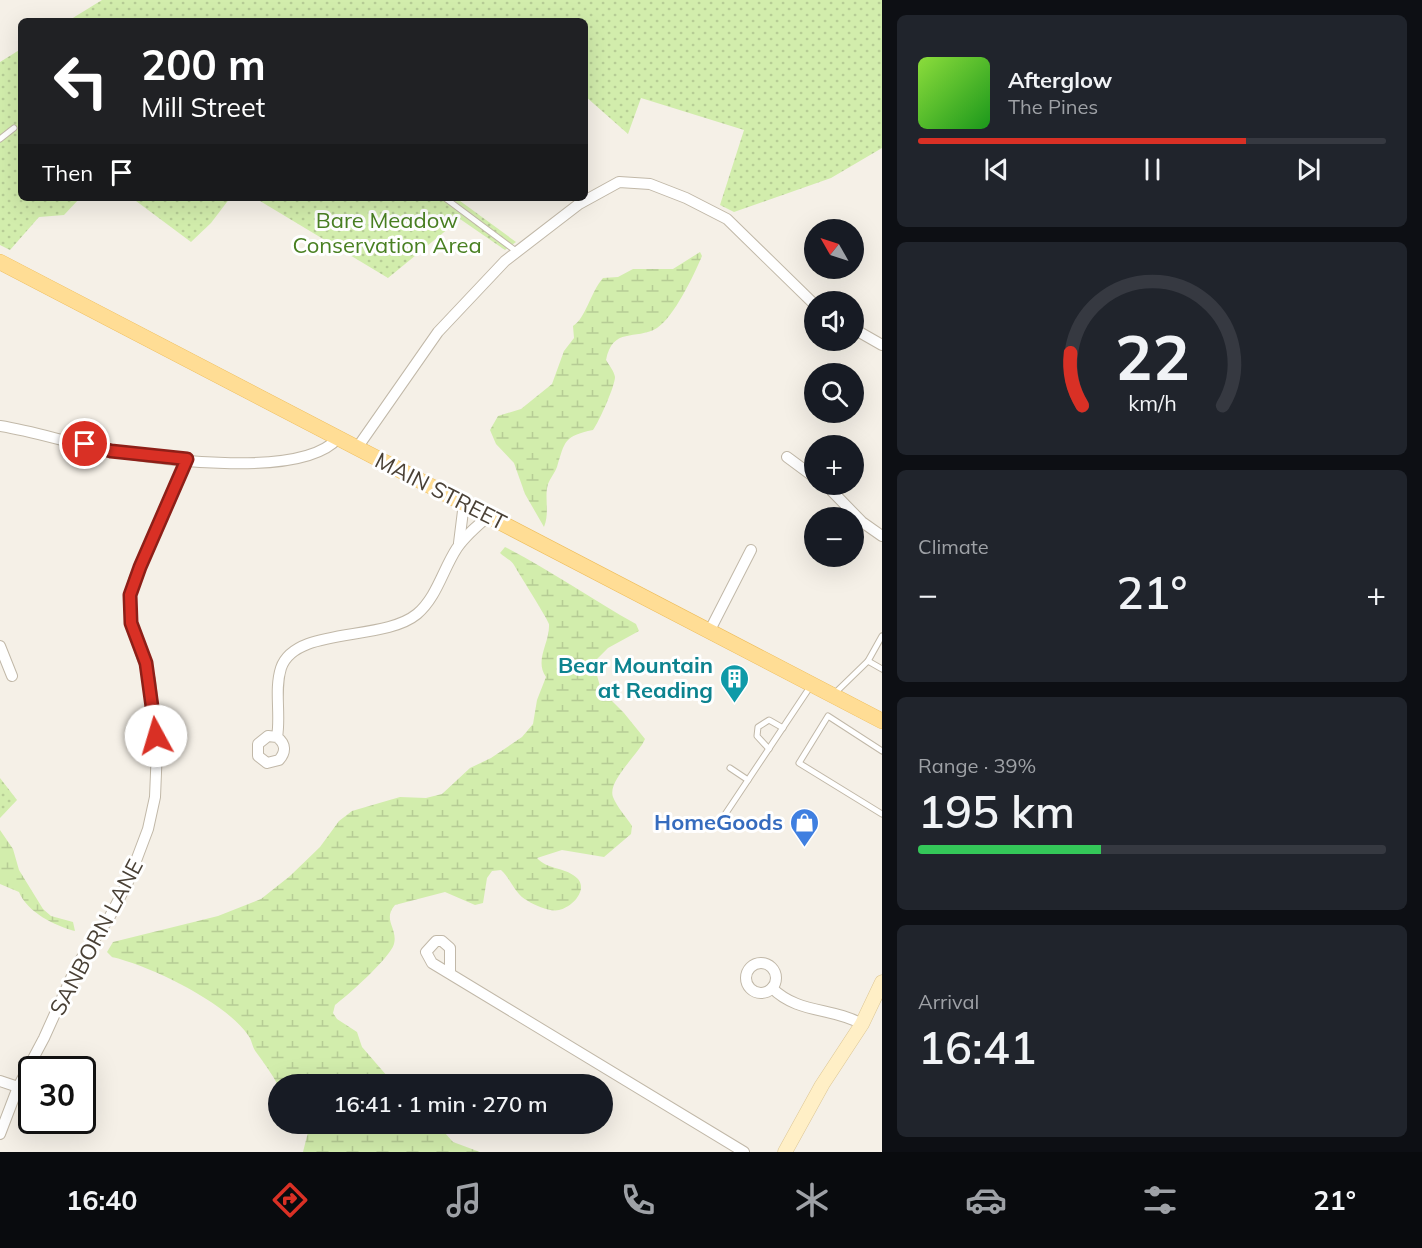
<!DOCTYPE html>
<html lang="en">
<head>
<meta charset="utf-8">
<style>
  :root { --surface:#171b24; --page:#20242c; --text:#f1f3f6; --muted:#9ea1a6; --line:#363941; --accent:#d93025 }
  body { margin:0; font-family:Mulish,sans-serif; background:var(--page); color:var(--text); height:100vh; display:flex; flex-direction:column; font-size:22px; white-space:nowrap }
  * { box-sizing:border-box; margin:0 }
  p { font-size:20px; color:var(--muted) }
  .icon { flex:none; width:33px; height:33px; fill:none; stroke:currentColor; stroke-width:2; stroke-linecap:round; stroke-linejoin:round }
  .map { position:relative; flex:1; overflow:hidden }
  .drawer { display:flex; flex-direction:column; gap:15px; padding:15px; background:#0d0f14; width:540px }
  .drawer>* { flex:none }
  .top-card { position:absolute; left:18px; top:18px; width:570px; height:183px; border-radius:9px; box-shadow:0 6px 24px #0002; background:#202124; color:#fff; overflow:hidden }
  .needle { width:39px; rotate:309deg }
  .buttons { position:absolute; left:804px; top:219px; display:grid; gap:12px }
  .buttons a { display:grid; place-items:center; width:60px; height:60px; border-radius:50%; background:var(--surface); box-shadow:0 6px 24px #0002; font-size:30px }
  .speed { position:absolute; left:18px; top:1056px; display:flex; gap:12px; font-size:30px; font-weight:700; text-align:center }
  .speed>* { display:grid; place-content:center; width:78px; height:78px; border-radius:50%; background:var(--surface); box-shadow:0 6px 24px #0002; line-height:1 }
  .speed .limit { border:3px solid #111; border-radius:9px; background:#fff; color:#111 }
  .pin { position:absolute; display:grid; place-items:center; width:51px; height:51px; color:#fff; margin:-26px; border:3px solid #fff; border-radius:50%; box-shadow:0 2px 6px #0007 }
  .me { position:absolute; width:66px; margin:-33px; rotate:354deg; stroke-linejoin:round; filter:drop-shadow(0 0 4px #0008) }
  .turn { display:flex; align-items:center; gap:21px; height:126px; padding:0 24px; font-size:27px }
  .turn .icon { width:78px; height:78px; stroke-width:2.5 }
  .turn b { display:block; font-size:42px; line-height:51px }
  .then { display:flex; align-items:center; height:57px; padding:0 24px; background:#0003; gap:12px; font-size:22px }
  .big { font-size:45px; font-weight:600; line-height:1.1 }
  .drawer .tile { flex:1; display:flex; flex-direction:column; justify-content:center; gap:9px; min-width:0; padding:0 21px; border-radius:9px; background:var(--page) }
  .drawer .dial { align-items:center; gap:0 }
  .dial svg { height:156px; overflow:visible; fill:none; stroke:var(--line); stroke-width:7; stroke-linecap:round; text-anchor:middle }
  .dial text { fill:var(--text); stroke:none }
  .song { display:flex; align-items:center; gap:18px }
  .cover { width:72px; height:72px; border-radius:9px; background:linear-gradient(135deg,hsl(90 70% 55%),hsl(120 70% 35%)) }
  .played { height:6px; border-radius:3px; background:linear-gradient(90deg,var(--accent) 70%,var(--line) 70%) }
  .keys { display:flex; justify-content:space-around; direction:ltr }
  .heat { display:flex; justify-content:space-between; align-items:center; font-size:33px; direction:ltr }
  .charge { height:9px; border-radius:4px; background:linear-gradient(90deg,#34c759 39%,var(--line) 0) }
  .trip { position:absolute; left:268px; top:1074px; width:345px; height:60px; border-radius:30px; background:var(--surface); box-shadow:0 6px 24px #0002; font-weight:600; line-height:60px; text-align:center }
  .menu { display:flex; height:96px; justify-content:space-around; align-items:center; background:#090b0e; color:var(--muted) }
  .menu .icon { width:42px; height:42px }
  .menu .active { color:var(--accent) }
  .menu b { font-size:27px; color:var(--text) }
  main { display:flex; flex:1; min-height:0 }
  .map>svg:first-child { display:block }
  .green { fill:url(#green-dots) }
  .wetland { fill:url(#wetland-marsh) }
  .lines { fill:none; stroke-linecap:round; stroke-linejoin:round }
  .service-casing { stroke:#c1b8a8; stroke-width:7 }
  .minor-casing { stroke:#c1b8a8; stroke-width:12 }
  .secondary-casing { stroke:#dcc694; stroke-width:15 }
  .primary-casing { stroke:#eebd5b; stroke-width:16 }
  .service { stroke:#fff; stroke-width:5 }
  .minor { stroke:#fff; stroke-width:10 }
  .secondary { stroke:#ffefc6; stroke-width:14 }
  .primary { stroke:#ffdd95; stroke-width:15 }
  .route-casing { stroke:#8d1f18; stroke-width:15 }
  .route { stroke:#d93025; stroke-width:10 }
  .labels { text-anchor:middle; stroke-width:6; stroke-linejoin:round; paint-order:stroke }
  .park-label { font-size:22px; fill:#498022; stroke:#fff }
  .street-label { font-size:22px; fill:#494035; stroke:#fff }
  .culture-label { font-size:22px; font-weight:bold; fill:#0d838f; stroke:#fff; text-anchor:end }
  .shop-label { font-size:22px; font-weight:bold; fill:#366cbe; stroke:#fff; text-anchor:end }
</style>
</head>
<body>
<main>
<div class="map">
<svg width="882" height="1152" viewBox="0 0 882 1152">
  <defs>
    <pattern id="green-dots" width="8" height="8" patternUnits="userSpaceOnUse" patternTransform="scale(1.5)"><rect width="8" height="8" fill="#d2edac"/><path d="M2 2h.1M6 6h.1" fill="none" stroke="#b6cc95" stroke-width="1.8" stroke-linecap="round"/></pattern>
    <pattern id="wetland-marsh" width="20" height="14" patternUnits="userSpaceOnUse" patternTransform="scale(1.5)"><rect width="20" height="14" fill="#d2edac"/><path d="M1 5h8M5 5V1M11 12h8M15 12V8" fill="none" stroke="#b6cc95"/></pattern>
  </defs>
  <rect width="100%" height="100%" fill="#f5f0e7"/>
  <g class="green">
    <path d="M102 0H882V148L831 178 734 212 720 205 744 130 641 98 628 134 585 96V21H68Z"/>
    <path d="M21 49V198H80L64 215 39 217 10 250 0 245V62Z"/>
    <path d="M132 198H230L211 223 191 242Z"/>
    <path d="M255 198H456L516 242 505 250 460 219 388 278Z"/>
    <path d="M0 778 17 800 0 818Z"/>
  </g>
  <g class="wetland">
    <path d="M700 252 702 256C694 275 674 317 657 328 635 341 613 326 606 360 609 365 614 371 615 377 615 386 599 422 593 430 564 436 565 441 557 467 555 473 550 478 548 484 544 498 550 512 544 527L525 494 514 463 496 444 490 430 498 416 521 409 552 384 564 351 574 338 573 326C586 318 590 293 603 278L618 277 633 269H673Z"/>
    <path d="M505 547C550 570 591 599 636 624L639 631 608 648 596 660 595 668 601 690 624 713 645 739C639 754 607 781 613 797 617 807 626 817 632 826L631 834 604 857 562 850 537 858C547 870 567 867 578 879 588 891 571 908 559 910 550 912 536 906 528 901 515 895 511 879 501 870L492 871 487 878 483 903 475 905 445 892 395 905C382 920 398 928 394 944 390 958 347 996 335 1005L333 1013 337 1019 357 1032 362 1047 394 1084H279V1087C272 1074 264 1063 256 1052 252 1047 252 1040 248 1035 225 1002 151 966 112 957L107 952 113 942 218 916 261 899 290 876 320 847 339 821 352 811 400 797 426 798 442 794 470 768 491 758 522 737 533 724 537 700 546 677C534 660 550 643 549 624 549 621 518 572 514 565 511 560 504 557 500 553Z"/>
    <path d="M0 830 13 849 19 870 43 909 51 916 73 922 75 931C55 926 27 912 19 892L0 884Z"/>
    <path d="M310 1124H437L453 1142 480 1152H303Z"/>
  </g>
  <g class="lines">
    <defs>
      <g id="service">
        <path d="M0 139 14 128"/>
        <path d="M445 198 516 251"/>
        <path d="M868 661 882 636"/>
        <path d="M834 694 868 661 882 669"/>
        <path d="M769 749 757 736 758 727 769 720 783 728"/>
        <path d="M882 751 828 716 799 763 882 814"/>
        <path d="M730 768 748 780"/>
        <path d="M724 816 810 687"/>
      </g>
      <g id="minor">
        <path d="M854 329 882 345"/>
        <path d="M0 426C38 432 74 445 112 451 162 460 303 479 338 438"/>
        <path d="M357 448 438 332 505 261 579 204 619 182 650 184 686 198 727 219 814 304"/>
        <path d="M787 457 814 477"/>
        <path d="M825 484 862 522 882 536"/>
        <path d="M459 543 464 503"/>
        <path d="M710 630 751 550"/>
        <path d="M0 646 12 676"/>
        <path d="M277 737 268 736 258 744V756L267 763 279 760C286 752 286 744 277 737 281 715 274 690 281 668 295 626 383 642 417 614 437 597 443 569 457 548 466 535 478 525 490 515"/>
        <circle cx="761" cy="978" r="15"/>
        <path d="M450 974V948L442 941H436L426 952 432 963 744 1152"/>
        <path d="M772 988C798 1014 832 1007 862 1024"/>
        <path d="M0 1081 18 1087"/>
        <path d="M0 1134 18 1087 44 1038 77 965 109 918 128 882 148 829 155 797 157 748 150 680 131 623 129 605 134 580 187 459"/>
      </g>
      <path id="secondary" d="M785 1152 822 1085 862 1024 882 982"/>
      <path id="primary" d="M0 262 882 721"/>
    </defs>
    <use href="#service" class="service-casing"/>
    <use href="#minor" class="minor-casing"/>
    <use href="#secondary" class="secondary-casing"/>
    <use href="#primary" class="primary-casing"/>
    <use href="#service" class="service"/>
    <use href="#minor" class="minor"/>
    <use href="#secondary" class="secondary"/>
    <use href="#primary" class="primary"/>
  </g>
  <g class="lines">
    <defs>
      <path id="route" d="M85 444 111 451 187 459 140 567 130 595 131 623 146 663 156 736"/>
    </defs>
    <use href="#route" class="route-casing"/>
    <use href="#route" class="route"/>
  </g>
  <defs>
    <symbol id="building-pin" viewBox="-11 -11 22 30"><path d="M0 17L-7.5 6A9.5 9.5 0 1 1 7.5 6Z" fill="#0f9aa8" stroke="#fff"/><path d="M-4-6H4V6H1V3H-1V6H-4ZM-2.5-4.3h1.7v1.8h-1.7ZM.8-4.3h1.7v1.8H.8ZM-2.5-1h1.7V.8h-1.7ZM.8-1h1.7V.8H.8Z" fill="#fff"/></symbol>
    <symbol id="shop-pin" viewBox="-11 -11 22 30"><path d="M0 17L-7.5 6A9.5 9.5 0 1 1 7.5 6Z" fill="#3f7fe0" stroke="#fff"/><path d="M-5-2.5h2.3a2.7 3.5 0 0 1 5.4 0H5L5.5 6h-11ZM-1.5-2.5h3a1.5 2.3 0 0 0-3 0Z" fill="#fff"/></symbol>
  </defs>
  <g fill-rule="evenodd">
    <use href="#building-pin" x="718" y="662" width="33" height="45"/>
    <use href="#shop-pin" x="788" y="806" width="33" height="45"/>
  </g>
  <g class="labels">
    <g class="park-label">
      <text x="387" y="228">Bare Meadow<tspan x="387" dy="25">Conservation Area</tspan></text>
    </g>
    <g class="street-label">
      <text transform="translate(441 491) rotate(27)" y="8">MAIN STREET</text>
      <text transform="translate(96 937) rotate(-62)" y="8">SANBORN LANE</text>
    </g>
    <g class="culture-label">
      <text x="713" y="673">Bear Mountain<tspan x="713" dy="25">at Reading</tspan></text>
    </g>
    <g class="shop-label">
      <text x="783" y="830">HomeGoods</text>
    </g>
  </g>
</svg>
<div class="buttons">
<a><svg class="needle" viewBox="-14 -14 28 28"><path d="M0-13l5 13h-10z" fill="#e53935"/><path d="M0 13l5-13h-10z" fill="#9ea1a6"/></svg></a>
<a><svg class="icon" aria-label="sound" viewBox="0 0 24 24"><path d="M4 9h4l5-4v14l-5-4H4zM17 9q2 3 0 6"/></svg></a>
<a><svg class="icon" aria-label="search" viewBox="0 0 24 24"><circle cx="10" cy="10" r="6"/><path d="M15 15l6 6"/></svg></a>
<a>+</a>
<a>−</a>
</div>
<div class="speed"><div class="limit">30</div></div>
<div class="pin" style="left:85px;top:444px;background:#d93025"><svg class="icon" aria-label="arrive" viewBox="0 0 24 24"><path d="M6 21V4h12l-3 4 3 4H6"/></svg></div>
<svg class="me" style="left:156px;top:736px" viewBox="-20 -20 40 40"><circle r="19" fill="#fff"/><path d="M0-13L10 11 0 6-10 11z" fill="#d93025"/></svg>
<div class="trip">16:41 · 1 min · 270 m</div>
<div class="top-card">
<div class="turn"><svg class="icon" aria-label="left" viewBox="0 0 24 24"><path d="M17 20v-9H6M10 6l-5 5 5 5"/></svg><div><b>200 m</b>Mill Street</div></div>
<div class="then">Then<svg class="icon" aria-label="arrive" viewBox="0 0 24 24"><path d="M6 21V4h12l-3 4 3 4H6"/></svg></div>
</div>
</div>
<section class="drawer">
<div class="tile">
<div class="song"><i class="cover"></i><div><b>Afterglow</b><p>The Pines</p></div></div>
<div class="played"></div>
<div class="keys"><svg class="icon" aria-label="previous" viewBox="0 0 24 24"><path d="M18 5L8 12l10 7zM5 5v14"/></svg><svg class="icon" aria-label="pause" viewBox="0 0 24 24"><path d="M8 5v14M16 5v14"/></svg><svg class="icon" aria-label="next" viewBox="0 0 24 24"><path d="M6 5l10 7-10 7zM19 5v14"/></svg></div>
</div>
<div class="tile dial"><svg viewBox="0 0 100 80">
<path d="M14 69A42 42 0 1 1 86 69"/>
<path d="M14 69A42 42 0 0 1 8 42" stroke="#d93025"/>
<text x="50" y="56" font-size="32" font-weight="700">22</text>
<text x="50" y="72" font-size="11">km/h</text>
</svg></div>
<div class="tile"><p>Climate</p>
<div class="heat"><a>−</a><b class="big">21°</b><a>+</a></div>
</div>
<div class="tile"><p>Range · 39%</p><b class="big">195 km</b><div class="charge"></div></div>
<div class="tile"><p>Arrival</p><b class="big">16:41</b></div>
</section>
</main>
<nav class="menu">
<b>16:40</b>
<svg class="icon active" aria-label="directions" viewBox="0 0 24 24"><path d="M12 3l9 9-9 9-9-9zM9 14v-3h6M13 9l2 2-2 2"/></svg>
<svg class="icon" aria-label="music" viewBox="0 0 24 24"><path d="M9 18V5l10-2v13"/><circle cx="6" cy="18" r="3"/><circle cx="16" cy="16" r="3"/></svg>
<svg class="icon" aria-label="phone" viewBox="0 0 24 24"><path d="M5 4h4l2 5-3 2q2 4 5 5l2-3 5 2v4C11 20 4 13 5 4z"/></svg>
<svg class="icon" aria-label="climate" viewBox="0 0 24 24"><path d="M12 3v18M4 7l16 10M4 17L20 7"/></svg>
<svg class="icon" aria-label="car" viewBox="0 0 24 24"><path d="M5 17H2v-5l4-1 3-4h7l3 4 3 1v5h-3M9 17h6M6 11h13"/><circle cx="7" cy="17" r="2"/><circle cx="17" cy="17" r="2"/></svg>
<svg class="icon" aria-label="filters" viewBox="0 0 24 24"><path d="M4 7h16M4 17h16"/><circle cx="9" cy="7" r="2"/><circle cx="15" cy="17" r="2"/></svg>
<b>21°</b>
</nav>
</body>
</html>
